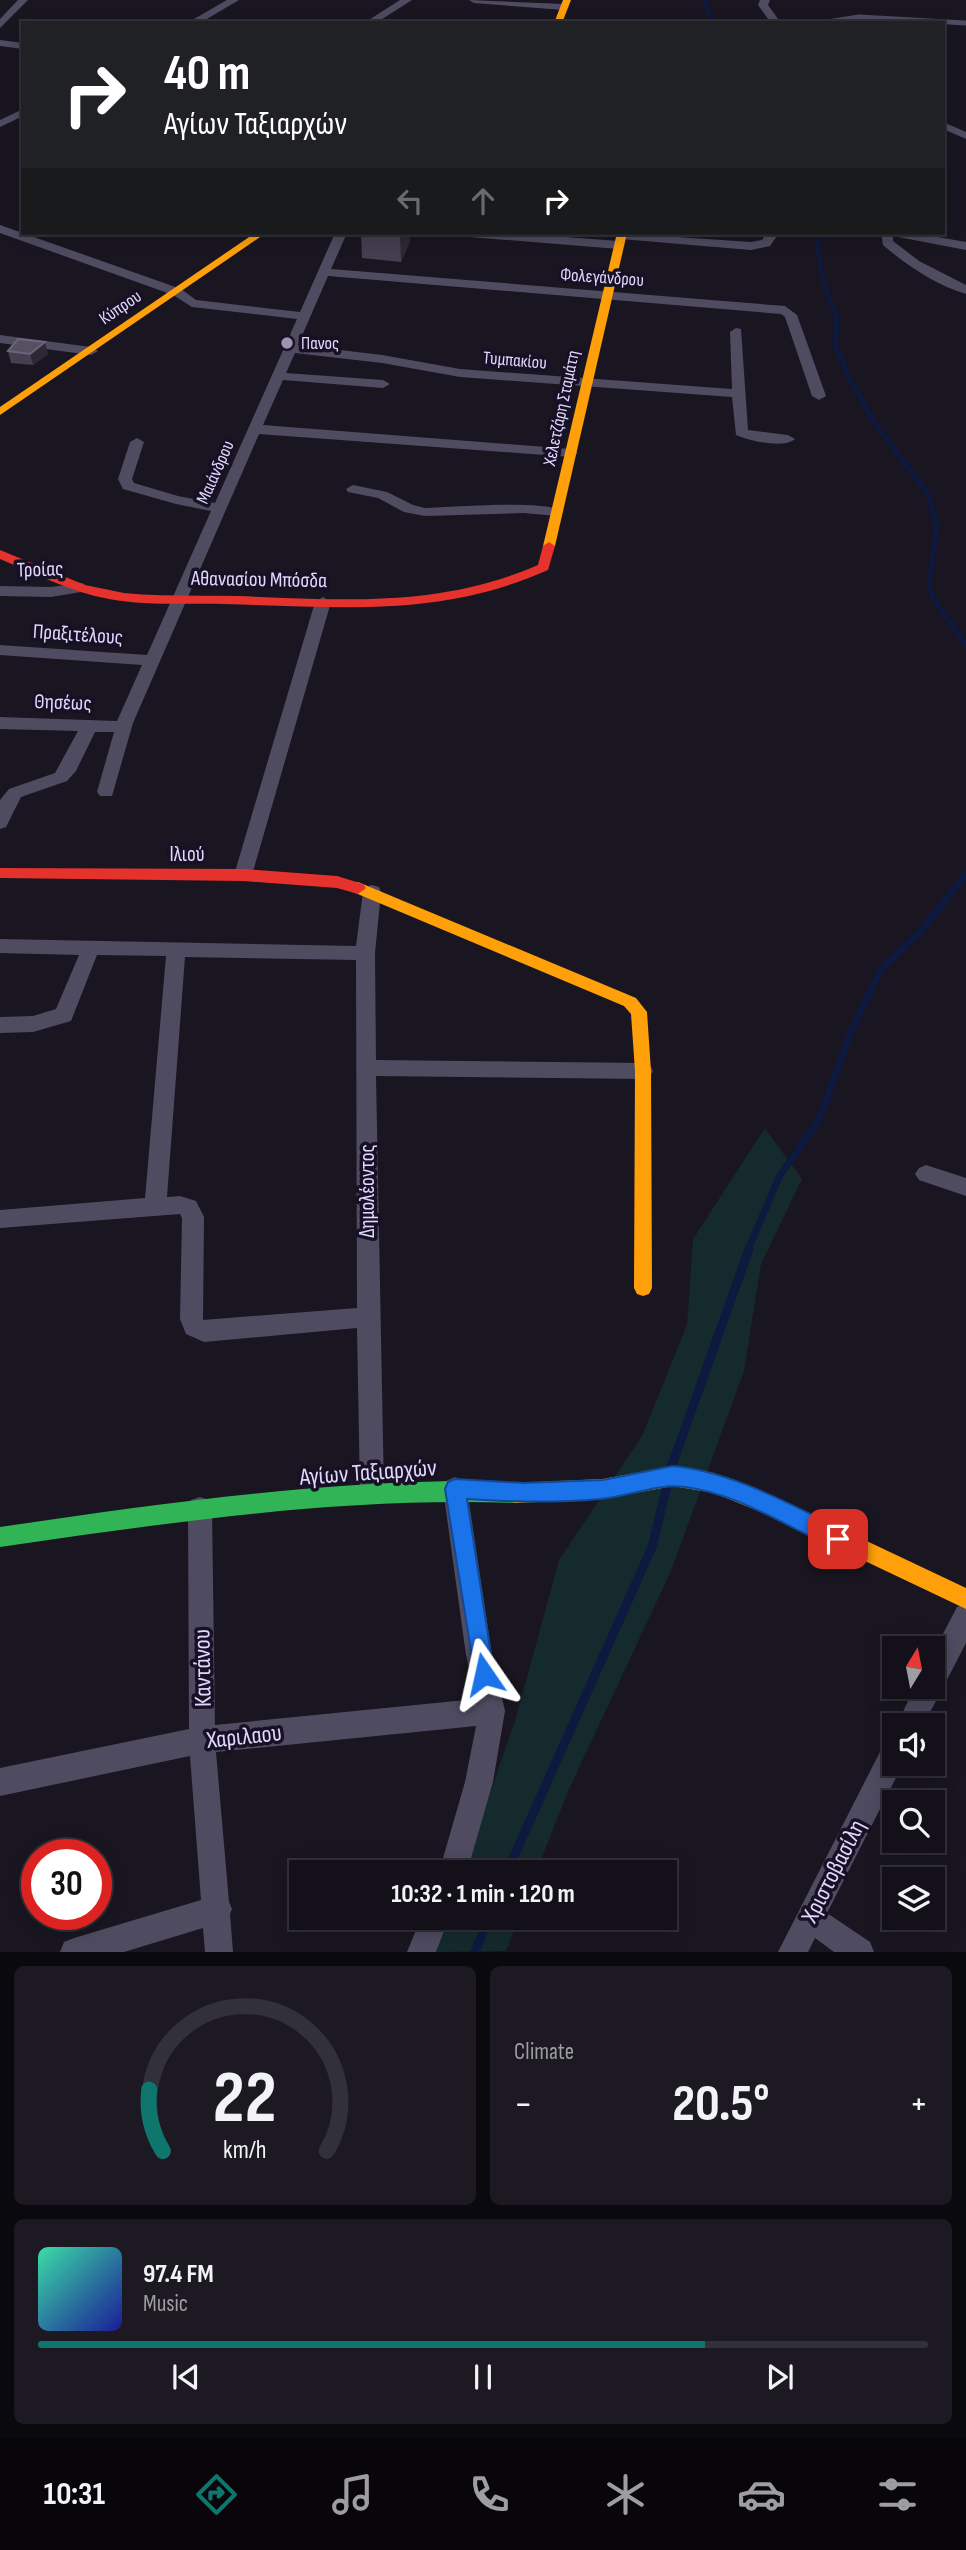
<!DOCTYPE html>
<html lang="en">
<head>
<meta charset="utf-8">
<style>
  :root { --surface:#131019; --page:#1c1922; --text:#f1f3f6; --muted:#9d9da2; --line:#323038; --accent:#0f766e }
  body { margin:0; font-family:"Sofia Sans Condensed",sans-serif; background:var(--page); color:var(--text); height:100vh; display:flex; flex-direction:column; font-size:26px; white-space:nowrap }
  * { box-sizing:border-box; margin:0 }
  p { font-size:23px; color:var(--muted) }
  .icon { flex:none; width:38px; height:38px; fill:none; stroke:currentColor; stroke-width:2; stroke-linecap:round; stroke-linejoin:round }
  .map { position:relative; height:1952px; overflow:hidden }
  .sheet { display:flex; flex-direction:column; gap:14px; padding:14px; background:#0a090e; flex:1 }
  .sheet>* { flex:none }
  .hud { position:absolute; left:21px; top:21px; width:924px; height:214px; border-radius:0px; box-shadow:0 4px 18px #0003,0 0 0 2px var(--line); background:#202124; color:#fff; overflow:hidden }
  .needle { width:46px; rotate:10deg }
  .tools { position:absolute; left:882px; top:1636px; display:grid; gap:14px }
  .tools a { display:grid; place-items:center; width:63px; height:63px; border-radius:0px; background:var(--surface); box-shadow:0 4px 18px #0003,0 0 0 2px var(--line); font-size:35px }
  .speed { position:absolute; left:21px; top:1839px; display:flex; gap:14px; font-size:35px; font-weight:700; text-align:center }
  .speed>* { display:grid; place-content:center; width:91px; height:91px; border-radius:50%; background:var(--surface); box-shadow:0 4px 18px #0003,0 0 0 2px var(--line); line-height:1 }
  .speed .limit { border:10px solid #d22; background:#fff; color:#111 }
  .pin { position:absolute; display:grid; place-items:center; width:60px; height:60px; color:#fff; margin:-30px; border-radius:14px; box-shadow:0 4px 10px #0006 }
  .me { position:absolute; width:77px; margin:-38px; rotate:349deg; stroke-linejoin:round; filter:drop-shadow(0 0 5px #0008) }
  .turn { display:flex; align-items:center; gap:24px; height:147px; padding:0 28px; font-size:32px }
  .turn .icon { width:91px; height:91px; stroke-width:2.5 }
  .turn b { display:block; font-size:49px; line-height:60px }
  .lanes { display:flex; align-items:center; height:66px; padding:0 28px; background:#0003; justify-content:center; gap:35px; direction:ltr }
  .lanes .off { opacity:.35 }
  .big { font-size:52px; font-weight:700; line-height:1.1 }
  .sheet .widget { flex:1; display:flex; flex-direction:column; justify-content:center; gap:10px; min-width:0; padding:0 24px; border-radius:10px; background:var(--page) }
  .sheet .dial { align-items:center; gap:0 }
  .dial svg { height:182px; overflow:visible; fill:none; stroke:var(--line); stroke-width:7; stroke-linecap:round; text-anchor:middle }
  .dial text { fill:var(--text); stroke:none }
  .song { display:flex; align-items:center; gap:21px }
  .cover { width:84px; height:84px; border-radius:10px; background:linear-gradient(135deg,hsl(160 70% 55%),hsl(240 70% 35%)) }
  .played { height:7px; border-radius:4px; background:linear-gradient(90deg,var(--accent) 75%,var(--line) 75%) }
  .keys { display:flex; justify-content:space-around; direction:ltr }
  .heat { display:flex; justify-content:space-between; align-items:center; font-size:38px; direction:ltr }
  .sheet .tiles { flex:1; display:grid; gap:14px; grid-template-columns:1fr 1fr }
  .widget:last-child { grid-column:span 2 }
  .trip { position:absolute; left:289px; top:1860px; width:388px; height:70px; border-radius:0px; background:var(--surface); box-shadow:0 4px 18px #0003,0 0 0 2px var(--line); font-weight:700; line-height:70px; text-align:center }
  .menu { display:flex; height:112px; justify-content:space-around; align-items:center; background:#08060a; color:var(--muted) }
  .menu .icon { width:49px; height:49px }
  .menu .active { color:var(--accent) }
  .menu b { font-size:32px; color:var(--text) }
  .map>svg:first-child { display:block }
  .green { fill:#152a2d }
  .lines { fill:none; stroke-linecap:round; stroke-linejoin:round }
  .stream-far3 { stroke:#0e193f; stroke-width:4.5 }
  .stream-far2 { stroke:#0e193f; stroke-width:5 }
  .stream-far1 { stroke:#0e193f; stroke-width:7 }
  .stream { stroke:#0e193f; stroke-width:9 }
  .lane { stroke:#4f4b61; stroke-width:5 }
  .street { fill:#4f4b61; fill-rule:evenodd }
  .fast { fill:#30b455; fill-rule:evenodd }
  .slow { fill:#ff9f0a; fill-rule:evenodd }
  .jam { fill:#e5322d; fill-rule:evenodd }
  .wall { fill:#453f50 }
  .shaded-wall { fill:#2c2835 }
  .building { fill:#565063; stroke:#6b657b; stroke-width:2 }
  .route { fill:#1a73e8; stroke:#114b97; stroke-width:2 }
  .poi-dot { fill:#9b94b0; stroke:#171126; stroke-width:2.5 }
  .labels { text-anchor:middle; stroke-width:7; stroke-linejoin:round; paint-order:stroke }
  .far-street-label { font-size:18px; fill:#e1d8fd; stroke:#171126 }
  .far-poi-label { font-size:18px; fill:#e1d8fd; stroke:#171126; text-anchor:start }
  .street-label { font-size:21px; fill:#e1d8fd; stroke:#171126 }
  .near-street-label { font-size:24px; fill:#e1d8fd; stroke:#171126 }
</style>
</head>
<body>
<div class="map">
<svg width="966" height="1952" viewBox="0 0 966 1952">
  <rect width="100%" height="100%" fill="#191621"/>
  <g class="green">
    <path d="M765 1128 802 1179 761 1264 744 1371 671 1571 569 1789 536 1872H463L515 1721 559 1560 642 1436 687 1325 693 1239Z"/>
    <path d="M448 1918H519L506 1951 436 1952Z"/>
  </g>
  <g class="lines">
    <g class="stream-far3">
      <path d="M704 0 714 23"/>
      <path d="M817 233C818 260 822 285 834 310"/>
    </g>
    <path class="stream-far2" d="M833 308 837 317 835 344 849 378 876 425 928 494 937 528 929 584 933 598 966 645"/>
    <path class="stream-far1" d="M748 1250 780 1175 819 1120 850 1034 880 971 921 931 966 874"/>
    <g class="stream">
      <path d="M671 1468 749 1249"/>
      <path d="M507 1872 652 1547 667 1486"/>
      <path d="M475 1952 489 1918"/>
    </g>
    <path class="lane" d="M821 23 859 17 966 23"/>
    <g class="street">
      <path d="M18 0H28L0 28V19Z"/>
      <path d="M227 0H239L200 23H187Z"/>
      <path d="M400 0H412L376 23H364Z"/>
      <path d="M469 0 564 4 569 7 564 10 474 3Z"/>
      <path d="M760 0H770L768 5 781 23H771L758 5Z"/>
      <path d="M0 40 23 43V49L0 46Z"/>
      <path d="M23 109V116L0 127V120Z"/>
      <path d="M943 122 966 132V139L943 129Z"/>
      <path d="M0 225 181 289 196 300 300 312 335 233H347L331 269 785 306 797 315 826 396 819 400 812 396 785 317 781 314 328 276 298 345 382 355 460 369 732 389 730 332 736 328 741 329 748 430 788 435 795 439C783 449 750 441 736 435L732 397 460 377 382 363 295 353 286 373 383 380 390 384 383 388 283 380 263 425 571 449 578 453 571 457 259 434 133 723 112 796H100L97 792 114 732H95L76 771 67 781 21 797 6 827 0 829V800L9 789 55 773 78 731 0 729V717L117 721 142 665 0 655V645L147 655 211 511 176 504 123 489 118 479 130 442 137 438 144 442 132 479 134 483 178 496 215 503 297 319 192 307 173 295 0 233Z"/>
      <path d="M463 233H511L619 241 625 245 619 249 469 237Z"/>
      <path d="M617 233 751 242 762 240 767 233H779L770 246 751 250 621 239 617 238Z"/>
      <path d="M881 233H915L966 242V250L893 236V241L919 261 966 285V294C936 285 906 265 883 245Z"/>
      <path d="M0 335 91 347 98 351 91 355 0 343Z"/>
      <path d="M353 485 387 492 413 505 425 508C450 507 550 499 564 512L557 516 524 513 425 516 404 512 378 498 348 492 346 489Z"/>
      <path d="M82 583 90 588 87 591 51 597 0 596V586L51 587Z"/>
      <path d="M323 597 331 602 252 875 249 880H237L234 875 315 602Z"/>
      <path d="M372 885 379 887 381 892 375 953 376 1060 643 1063 650 1065 653 1071 650 1077 643 1079 376 1076 384 1491 381 1499 372 1503 363 1499 360 1491 357 1328 204 1342 186 1334 180 1319 182 1218 180 1214 0 1228V1210L145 1198 166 956 97 955 71 1021 33 1032 0 1033V1017L33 1016 56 1009 79 955 0 953V939L356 946 363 892 365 887ZM185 957 356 960 357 1308 203 1320 204 1217 196 1201 180 1196 167 1197Z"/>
      <path d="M926 1165 966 1178V1196L919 1180 915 1174 919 1168Z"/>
      <path d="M455 1477 464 1481 467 1489 492 1655 505 1711 493 1782 467 1872H439L465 1782 476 1726 216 1752 229 1902 232 1909 230 1914 233 1952H205L203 1928 124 1952H60L64 1942 74 1938 201 1900 190 1756 0 1796V1768L189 1729 188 1509 191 1500 200 1497 209 1500 212 1509 215 1725 476 1699 466 1655 443 1489 446 1481Z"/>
      <path d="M966 1603V1643L923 1726H896L915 1687H933V1653L957 1607Z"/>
      <path d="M894 1741V1764H903L827 1913 870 1942 874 1952H834L815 1938 808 1952H778L884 1744Z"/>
      <path d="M421 1918H449L436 1952H407Z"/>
    </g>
    <path class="fast" d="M451 1481 515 1483 522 1486 525 1493 522 1500 515 1503C340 1497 173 1522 0 1547V1527C150 1505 299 1484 451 1481Z"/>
    <g class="slow">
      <path d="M563 0H571L562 23H554Z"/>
      <path d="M255 233H266L0 415V407Z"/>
      <path d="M617 233H627L555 546 549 550 543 546Z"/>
      <path d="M358 882 636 998 647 1012 651 1071 652 1288 649 1294 643 1296 637 1294 634 1288 635 1071 631 1014 624 1006 353 892 350 888 353 884Z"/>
      <path d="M673 1466 714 1473 780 1500 966 1588V1609L766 1514 714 1493 673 1486 603 1499 515 1503 508 1500 505 1493 508 1486 515 1483 603 1479Z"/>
    </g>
    <g class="jam">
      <path d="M549 542 555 546 548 570C440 618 341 607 225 604 187 603 147 606 109 599 71 592 36 574 0 559V550L85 585 124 593C161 597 199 595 237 596 341 600 440 608 538 565L543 546Z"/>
      <path d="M0 868 243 869 337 876 363 884 366 888 358 894 337 888 243 881 0 878Z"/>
    </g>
  </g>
  <g class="wall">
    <path d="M361 233H410V241L401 262 362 258Z"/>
    <path d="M8 351 48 354 33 365 11 363Z"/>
  </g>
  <g class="shaded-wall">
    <path d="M400 233H410V241L401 262Z"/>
    <path d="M45 342 48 354 33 365 30 354Z"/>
  </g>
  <path class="building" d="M18 339 45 342 30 354 8 351Z"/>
  <path class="route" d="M673 1466C734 1472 791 1505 845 1531L848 1539 845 1546 838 1549C788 1528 740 1494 685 1487 657 1483 628 1497 600 1499 556 1503 511 1502 467 1499L494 1674 491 1682 484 1685 476 1682 445 1489 448 1482 455 1479 523 1483 603 1480Z"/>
  <circle class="poi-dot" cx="287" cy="343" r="7"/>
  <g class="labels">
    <g class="far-street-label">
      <text transform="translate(602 277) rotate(4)" y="6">Φολεγάνδρου</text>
      <text transform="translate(120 307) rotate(-34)" y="6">Κύπρου</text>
      <text transform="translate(515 360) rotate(5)" y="6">Τυμπακίου</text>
      <text transform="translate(561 408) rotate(-78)" y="6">Χελετζάρη Σταμάτη</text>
      <text transform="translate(215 472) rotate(-66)" y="6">Μαιάνδρου</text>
    </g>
    <g class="far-poi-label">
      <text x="301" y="349">Πανος</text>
    </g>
    <g class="street-label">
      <text transform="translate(40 569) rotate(-2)" y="7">Τροίας</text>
      <text transform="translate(259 579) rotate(1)" y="7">Αθανασίου Μπόσδα</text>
      <text transform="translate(78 634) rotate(4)" y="7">Πραξιτέλους</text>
      <text transform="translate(63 702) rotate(2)" y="7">Θησέως</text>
      <text x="187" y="861">Ιλιού</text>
      <text transform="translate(367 1191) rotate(-90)" y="7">Δημολέοντος</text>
    </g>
    <g class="near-street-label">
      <text transform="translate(368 1472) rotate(-4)" y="8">Αγίων Ταξιαρχών</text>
      <text transform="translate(202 1668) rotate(-91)" y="8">Καντάνου</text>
      <text transform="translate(244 1736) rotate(-6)" y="8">Χαριλαου</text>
      <text transform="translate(833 1871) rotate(-63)" y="8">Χριστοβασίλη</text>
    </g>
  </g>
</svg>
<div class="tools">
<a><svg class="needle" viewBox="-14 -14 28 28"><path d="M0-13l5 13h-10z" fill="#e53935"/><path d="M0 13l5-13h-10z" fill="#9d9da2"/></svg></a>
<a><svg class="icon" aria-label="sound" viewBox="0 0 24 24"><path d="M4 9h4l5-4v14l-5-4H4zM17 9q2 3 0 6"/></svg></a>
<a><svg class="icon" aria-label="search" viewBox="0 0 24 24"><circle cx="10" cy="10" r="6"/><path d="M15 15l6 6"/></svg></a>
<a><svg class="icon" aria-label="layers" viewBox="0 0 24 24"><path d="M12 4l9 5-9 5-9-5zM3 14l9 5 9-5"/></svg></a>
</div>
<div class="speed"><div class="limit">30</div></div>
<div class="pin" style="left:838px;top:1539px;background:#d93025"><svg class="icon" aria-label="arrive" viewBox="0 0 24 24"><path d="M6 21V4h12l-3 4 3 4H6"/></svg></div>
<svg class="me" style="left:484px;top:1674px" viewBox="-20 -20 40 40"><path d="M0-17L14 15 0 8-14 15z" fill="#1a73e8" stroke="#fff" stroke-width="4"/></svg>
<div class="trip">10:32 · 1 min · 120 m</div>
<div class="hud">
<div class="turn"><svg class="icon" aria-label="right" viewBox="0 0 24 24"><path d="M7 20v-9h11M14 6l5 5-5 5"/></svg><div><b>40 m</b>Αγίων Ταξιαρχών</div></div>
<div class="lanes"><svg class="icon off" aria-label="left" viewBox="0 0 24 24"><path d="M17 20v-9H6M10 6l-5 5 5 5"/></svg><svg class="icon off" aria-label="ahead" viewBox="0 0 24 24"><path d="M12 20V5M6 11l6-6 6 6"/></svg><svg class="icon" aria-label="right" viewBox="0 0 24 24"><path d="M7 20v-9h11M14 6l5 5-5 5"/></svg></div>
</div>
</div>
<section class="sheet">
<div class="tiles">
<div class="widget dial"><svg viewBox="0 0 100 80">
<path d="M14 69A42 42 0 1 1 86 69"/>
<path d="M14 69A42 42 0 0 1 8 42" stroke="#0f766e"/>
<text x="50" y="56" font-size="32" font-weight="700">22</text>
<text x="50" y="72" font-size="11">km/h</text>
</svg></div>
<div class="widget"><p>Climate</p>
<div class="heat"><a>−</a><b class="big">20.5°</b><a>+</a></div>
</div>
<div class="widget">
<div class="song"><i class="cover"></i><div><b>97.4 FM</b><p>Music</p></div></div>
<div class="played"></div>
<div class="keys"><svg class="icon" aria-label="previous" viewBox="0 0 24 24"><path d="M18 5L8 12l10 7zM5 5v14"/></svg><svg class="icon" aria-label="pause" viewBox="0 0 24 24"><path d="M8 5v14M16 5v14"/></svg><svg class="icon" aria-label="next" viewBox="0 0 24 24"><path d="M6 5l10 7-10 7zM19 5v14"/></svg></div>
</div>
</div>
</section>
<nav class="menu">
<b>10:31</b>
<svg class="icon active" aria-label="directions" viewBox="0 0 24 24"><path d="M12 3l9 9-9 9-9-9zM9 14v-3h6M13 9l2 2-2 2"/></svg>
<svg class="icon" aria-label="music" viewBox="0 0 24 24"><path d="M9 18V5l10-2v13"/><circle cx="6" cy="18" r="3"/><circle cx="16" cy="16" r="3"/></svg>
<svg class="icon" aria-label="phone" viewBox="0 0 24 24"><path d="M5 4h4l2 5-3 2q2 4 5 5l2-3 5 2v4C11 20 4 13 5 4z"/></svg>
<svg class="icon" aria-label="climate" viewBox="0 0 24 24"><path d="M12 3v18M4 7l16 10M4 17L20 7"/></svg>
<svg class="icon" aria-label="car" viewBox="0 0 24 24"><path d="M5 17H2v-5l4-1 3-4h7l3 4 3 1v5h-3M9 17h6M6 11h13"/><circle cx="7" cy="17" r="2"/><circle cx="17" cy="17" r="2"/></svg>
<svg class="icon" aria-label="filters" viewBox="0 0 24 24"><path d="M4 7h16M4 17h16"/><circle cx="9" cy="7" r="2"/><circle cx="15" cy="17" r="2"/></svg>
</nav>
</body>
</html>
